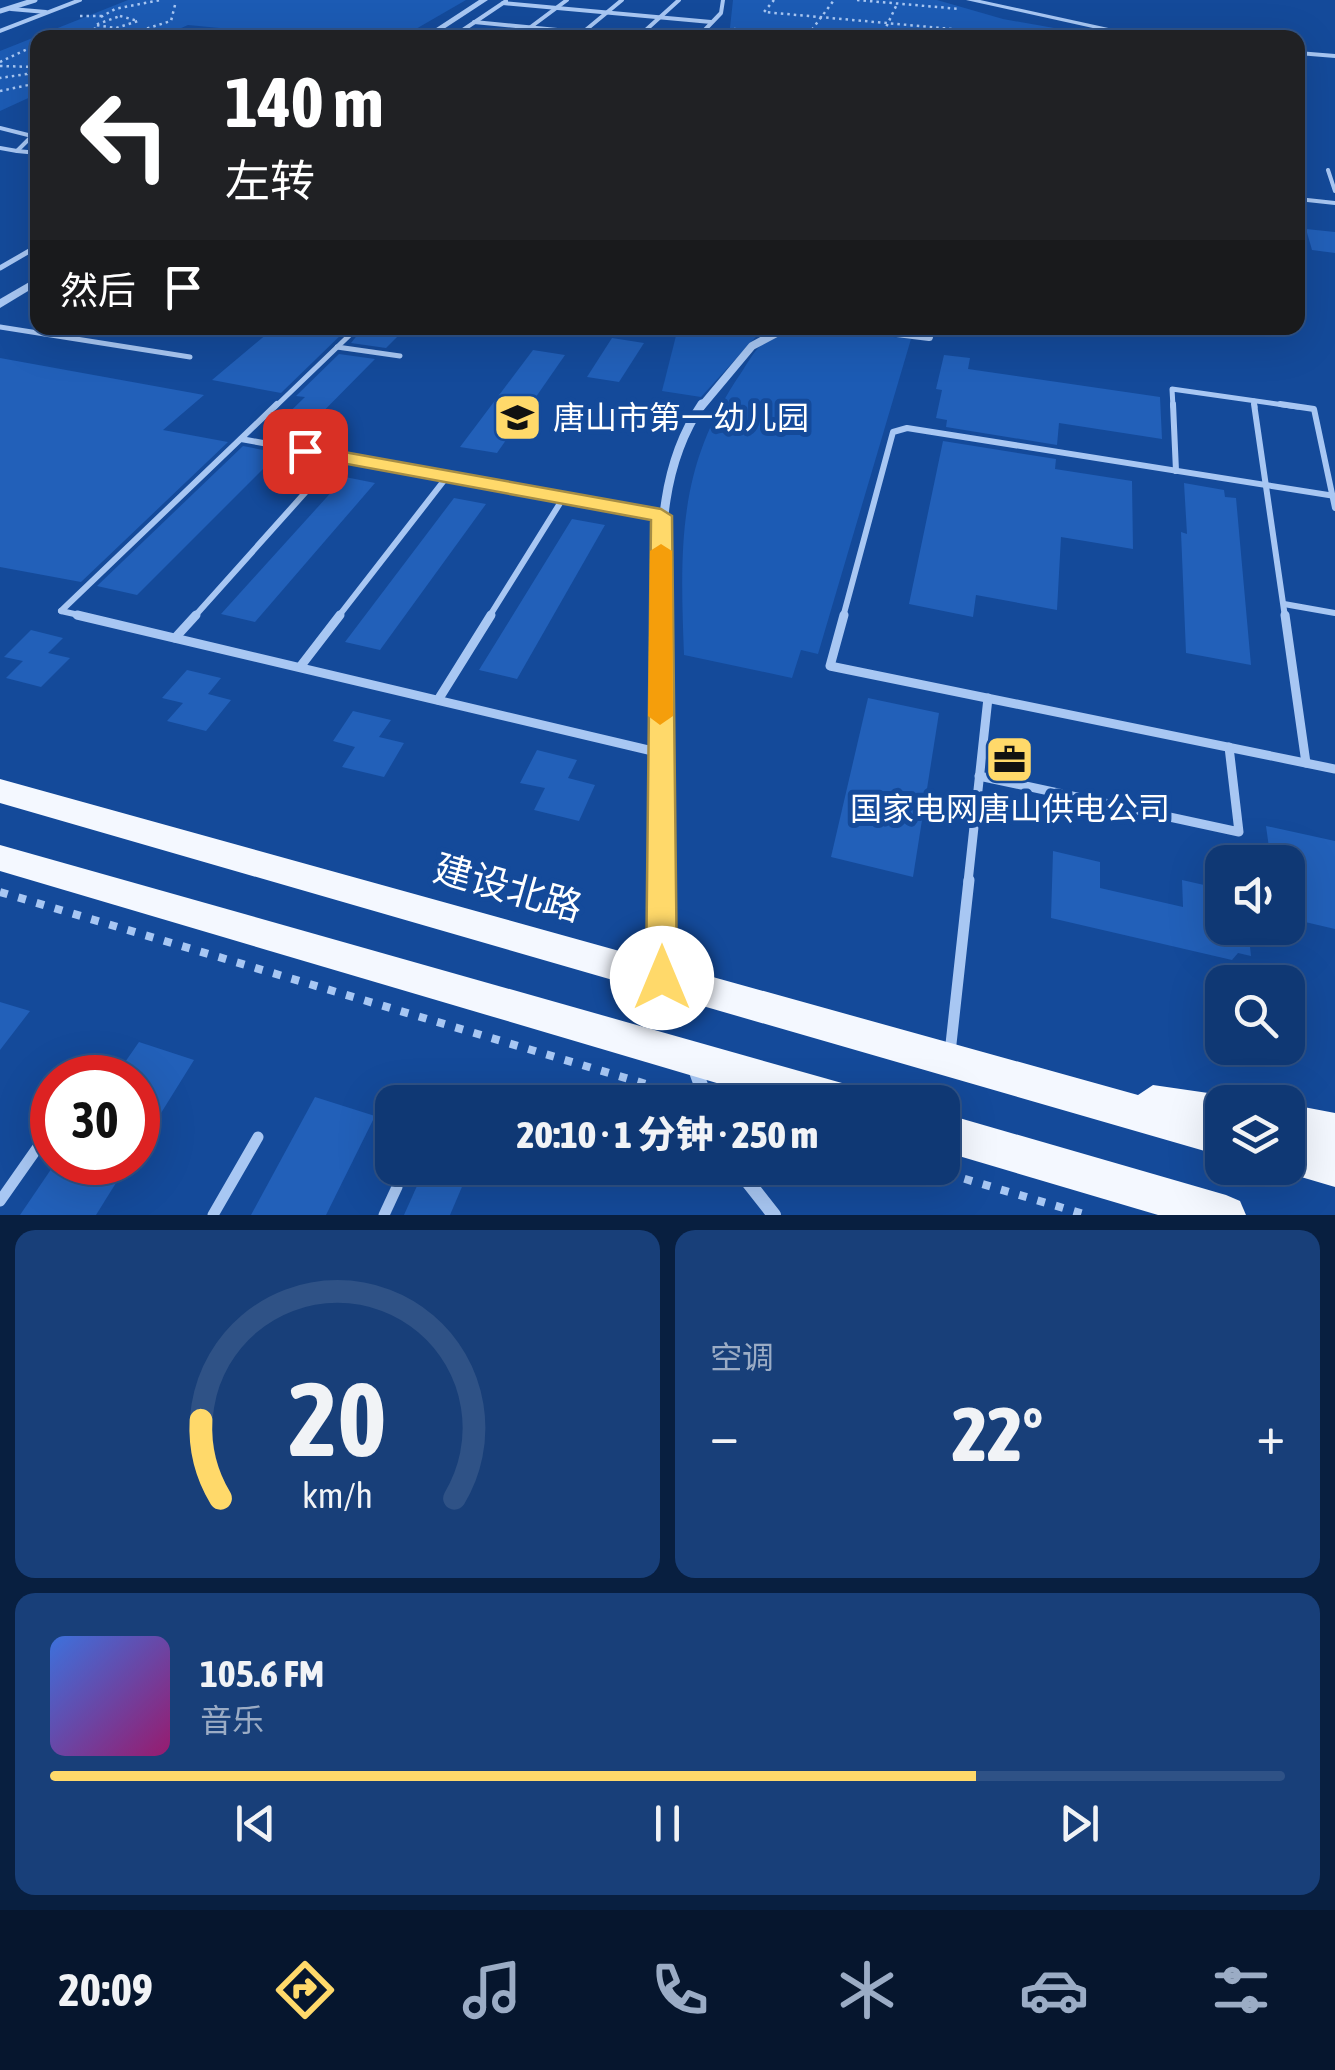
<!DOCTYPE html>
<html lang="zh">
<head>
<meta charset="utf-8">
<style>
  :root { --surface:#0f3874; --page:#183f79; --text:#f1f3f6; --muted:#9bacc5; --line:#2f5286; --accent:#ffd96a }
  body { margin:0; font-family:"Asap Condensed","Noto Sans SC",sans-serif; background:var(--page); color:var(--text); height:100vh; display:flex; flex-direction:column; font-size:38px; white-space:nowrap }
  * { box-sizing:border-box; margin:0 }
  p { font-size:32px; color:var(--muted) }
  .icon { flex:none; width:55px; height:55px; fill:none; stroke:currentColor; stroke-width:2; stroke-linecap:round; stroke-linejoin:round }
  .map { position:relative; height:1215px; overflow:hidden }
  .panel { display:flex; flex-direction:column; gap:15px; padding:15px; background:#081f40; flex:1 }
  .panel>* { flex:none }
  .guide { position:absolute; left:30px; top:30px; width:1275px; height:305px; border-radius:20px; box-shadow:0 10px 40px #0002,0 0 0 2px var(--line); background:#202124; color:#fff; overflow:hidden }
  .fabs { position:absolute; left:1205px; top:845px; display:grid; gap:20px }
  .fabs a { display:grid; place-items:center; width:100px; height:100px; border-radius:20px; background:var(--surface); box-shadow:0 10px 40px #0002,0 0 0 2px var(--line); font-size:50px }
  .speed { position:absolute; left:30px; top:1055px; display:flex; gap:20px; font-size:50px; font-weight:700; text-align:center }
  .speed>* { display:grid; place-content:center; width:130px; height:130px; border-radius:50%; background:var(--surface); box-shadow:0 10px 40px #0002,0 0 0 2px var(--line); line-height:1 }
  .speed .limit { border:15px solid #d22; background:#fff; color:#111 }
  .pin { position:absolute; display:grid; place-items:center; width:85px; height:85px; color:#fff; margin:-42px; border-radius:20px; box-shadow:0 5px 15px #0006 }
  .me { position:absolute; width:110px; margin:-55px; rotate:0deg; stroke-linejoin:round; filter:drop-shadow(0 0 8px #0008) }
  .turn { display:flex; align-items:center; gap:35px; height:210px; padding:0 30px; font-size:45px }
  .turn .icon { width:130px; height:130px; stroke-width:2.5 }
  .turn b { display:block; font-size:70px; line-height:85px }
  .then { display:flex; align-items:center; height:95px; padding:0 30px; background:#0003; gap:20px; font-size:38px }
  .big { font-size:75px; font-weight:800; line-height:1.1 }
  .panel .card { flex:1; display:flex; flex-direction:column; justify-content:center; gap:15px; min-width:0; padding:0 35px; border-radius:20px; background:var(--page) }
  .panel .dial { align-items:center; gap:0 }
  .dial svg { height:260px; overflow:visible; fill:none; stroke:var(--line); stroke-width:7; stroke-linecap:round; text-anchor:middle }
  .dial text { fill:var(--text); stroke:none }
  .song { display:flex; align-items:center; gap:30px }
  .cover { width:120px; height:120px; border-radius:15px; background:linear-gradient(135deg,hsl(220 70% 55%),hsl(320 70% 35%)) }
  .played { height:10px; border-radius:5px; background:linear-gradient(90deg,var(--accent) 75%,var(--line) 75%) }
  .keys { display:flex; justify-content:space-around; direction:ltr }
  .heat { display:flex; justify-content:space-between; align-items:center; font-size:55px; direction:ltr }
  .panel .tiles { flex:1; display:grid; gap:15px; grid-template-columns:1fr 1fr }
  .card:last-child { grid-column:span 2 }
  .trip { position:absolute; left:375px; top:1085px; width:585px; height:100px; border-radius:20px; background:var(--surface); box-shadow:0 10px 40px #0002,0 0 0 2px var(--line); font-weight:800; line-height:100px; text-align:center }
  .menu { display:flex; height:160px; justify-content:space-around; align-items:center; background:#06162e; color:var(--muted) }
  .menu .icon { width:70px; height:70px }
  .menu .selected { color:var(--accent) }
  .menu b { font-size:45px; color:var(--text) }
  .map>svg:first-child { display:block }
  .green { fill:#1c5bb4 }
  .building { fill:#2260b9 }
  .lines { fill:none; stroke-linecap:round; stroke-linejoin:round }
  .path-far1 { stroke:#a8c7f3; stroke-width:2.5; stroke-dasharray:2.5 4; stroke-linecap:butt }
  .path { stroke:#a8c7f3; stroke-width:8; stroke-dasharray:8 11; stroke-linecap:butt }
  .service-far4 { stroke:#a8c7f3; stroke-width:4 }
  .service-far3 { stroke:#a8c7f3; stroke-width:5 }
  .service-far2 { stroke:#a8c7f3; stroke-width:6 }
  .service-far1 { stroke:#a8c7f3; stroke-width:9 }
  .service { stroke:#a8c7f3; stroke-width:11 }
  .minor-far4 { stroke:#a8c7f3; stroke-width:5 }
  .minor-far3 { stroke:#a8c7f3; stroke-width:8 }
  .minor-far2 { stroke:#a8c7f3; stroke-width:9 }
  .minor-far1 { stroke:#a8c7f3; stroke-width:11 }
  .minor { stroke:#a8c7f3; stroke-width:14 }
  .tertiary { fill:#a8c7f3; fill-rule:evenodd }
  .primary { fill:#f4f8ff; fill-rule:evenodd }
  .route { fill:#ffd96a; stroke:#a68d45; stroke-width:2.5 }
  .slow { fill:#f59e0b }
  .labels { text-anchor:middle; stroke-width:10; stroke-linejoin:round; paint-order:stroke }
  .poi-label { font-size:32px; fill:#fff; stroke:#144a9a; text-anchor:start }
  .near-street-label { font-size:38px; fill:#fff; stroke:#144a9a }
</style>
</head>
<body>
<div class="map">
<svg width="1335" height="1215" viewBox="0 0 1335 1215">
  <rect width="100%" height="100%" fill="#144a9a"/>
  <g class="green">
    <path d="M128 0H466L402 37H315L188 25 161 37 38 38 37 94 0 111V51Z"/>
    <path d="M733 0H937L1003 19 1105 37H729Z"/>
    <path d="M678 328H764L701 397 662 391Z"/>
    <path d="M822 329 911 339 818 654 801 650 792 678 684 655C680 547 677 466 741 373 752 356 762 336 784 330 795 327 811 329 822 329Z"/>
  </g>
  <g class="building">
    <path d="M1306 229 1335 232V253L1312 250Z"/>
    <path d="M274 328H348L281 393 212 380Z"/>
    <path d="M363 328H406L386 348 351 343Z"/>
    <path d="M612 338 644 343 619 382 587 377Z"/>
    <path d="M533 350 565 355 497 453 460 447Z"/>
    <path d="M339 354 375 359 295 440 265 436 305 397 296 396Z"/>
    <path d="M944 355 970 358 968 369 1160 397 1162 439 1059 423 1057 445 946 427 947 420 936 418 942 390 936 389Z"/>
    <path d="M0 358 204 395 163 430 228 442 81 582 0 567Z"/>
    <path d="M943 441 1056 459 1055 469 1132 481 1133 549 1061 537 1057 610 976 595 973 617 909 604Z"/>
    <path d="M243 446 279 453 137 595 97 586Z"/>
    <path d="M345 477 375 483 255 622 221 614Z"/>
    <path d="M1184 483 1224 490 1225 497 1236 498 1251 665 1186 653 1181 532 1187 534Z"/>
    <path d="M454 498 486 504 380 650 345 642Z"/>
    <path d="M572 519 605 525 517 679 479 670Z"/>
    <path d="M31 630 63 638 48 653 70 658 41 687 6 678 23 661 4 657Z"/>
    <path d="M187 670 221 678 208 694 231 700 206 731 167 721 183 703 162 698Z"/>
    <path d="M868 698 939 713 913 877 831 857Z"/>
    <path d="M353 711 391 720 379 737 404 743 384 777 342 767 355 747 333 741Z"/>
    <path d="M537 750 577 760 568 778 595 785 579 821 534 810 545 788 520 783Z"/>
    <path d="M1266 826 1335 841V929L1288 918V862H1271Z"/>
    <path d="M1053 851 1100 862V888L1183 907 1182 880 1222 889V928H1248L1251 956 1238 953 1232 960 1051 918Z"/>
    <path d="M0 1002 30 1011 0 1050Z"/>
    <path d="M139 1042 194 1060 138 1150V1078H114Z"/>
    <path d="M315 1097 375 1116 326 1215H251Z"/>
    <path d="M56 1162H129L96 1215H20Z"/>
    <path d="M425 1168H470L450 1215H404Z"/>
  </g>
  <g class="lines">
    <g class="path-far1">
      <path d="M774 0 764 12 1052 38"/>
      <path d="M857 0 960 9"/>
      <path d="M80 16H102"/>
      <path d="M120 16 138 21 116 28 95 25Z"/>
      <path d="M101 17 115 9 160 0"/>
      <path d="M734 29 829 38"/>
      <path d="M808 35 834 0"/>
      <path d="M76 38 98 27"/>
      <path d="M116 38 171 21 175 5"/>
      <path d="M881 38 897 4"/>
      <path d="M0 62 38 44"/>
      <path d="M0 66 35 67 27 74 0 78"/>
      <path d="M0 91 38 83"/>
    </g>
    <g class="path">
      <path d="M0 892 683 1095"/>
      <path d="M928 1168 1087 1215"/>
    </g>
    <g class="service-far4">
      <path d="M503 3 711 22"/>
      <path d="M11 9 46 12"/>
      <path d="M474 22 641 38"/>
      <path d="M0 31 80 0"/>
      <path d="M451 38 506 1"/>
      <path d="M516 38 567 0"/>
      <path d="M576 38 622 0"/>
      <path d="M637 38 679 0"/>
      <path d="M697 38 721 13 723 0"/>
      <path d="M0 128 32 136 17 151 0 148"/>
      <path d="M17 151 38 153"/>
      <path d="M1328 170 1335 191"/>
      <path d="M1298 199 1335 203"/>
    </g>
    <g class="service-far3">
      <path d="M0 268 38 246"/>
      <path d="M0 327 190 357"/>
      <path d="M929 337 932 328"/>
      <path d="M337 347 400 356"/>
      <path d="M1254 401 1255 407"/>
      <path d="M275 407 357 328"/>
      <path d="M1173 407 1172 389 1298 407"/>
    </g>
    <g class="service-far2">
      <path d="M1173 404 1176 471"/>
      <path d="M1254 404 1285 617"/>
      <path d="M1280 404 1314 409 1335 508"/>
      <path d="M241 439 661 515"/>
      <path d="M1284 604 1335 613"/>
      <path d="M61 611 88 617"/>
      <path d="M61 611 277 404"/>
      <path d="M194 617 337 457"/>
      <path d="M338 617 446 478"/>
      <path d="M489 617 562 500"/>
      <path d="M843 617 893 432 907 428 1335 496"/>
    </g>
    <g class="service-far1">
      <path d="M77 615 661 753"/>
      <path d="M844 615 830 666 1335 769"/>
      <path d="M1285 615 1306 763"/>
      <path d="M175 638 196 615"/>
      <path d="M300 667 340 615"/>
      <path d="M438 700 491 615"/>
      <path d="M979 776 1239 832 1229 747"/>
      <path d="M968 882 988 698"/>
    </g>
    <g class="service">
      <path d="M950 1053 969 880"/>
      <path d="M88 1078 90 1074"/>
      <path d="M0 1201 52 1127"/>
      <path d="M213 1215 258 1137"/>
      <path d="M384 1215 397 1187"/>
    </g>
    <path class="minor-far4" d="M0 11 35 0"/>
    <g class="minor-far3">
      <path d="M856 328 929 337"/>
      <path d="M701 407 752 346 786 328"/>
    </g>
    <path class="minor-far2" d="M661 617C661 542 658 469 702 404"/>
    <path class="minor-far1" d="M661 615 662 882"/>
    <g class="minor">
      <path d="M662 880V977"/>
      <path d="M694 1066 707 1102"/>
      <path d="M737 1168 774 1215"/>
    </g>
    <g class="tertiary">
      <path d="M479 0H488L430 38H421Z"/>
      <path d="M966 0H980L1154 38H1138Z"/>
      <path d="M1298 51 1335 54V58L1298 55Z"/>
      <path d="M38 277V285L0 308V299Z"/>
    </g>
    <g class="primary">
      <path d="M0 779 1138 1095 1153 1085 1222 1095 1236 1102H1222V1156L0 803Z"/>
      <path d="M0 845 842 1083 855 1089 861 1102H781L0 871Z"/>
      <path d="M1288 1104 1335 1113V1187L1274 1169 1288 1168Z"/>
      <path d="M942 1113 1226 1195 1240 1201 1246 1215H1158L942 1151Z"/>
    </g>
  </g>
  <path class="route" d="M305 445 661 509 672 516 677 978 672 988 662 992 651 988 646 978 651 520 298 455 296 451Z"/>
  <path class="slow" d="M661 544 672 551 673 716 660 725 648 716 650 551Z"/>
  <defs>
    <symbol id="school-square" viewBox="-11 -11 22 22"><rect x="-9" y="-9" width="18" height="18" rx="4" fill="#ffd96a" stroke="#144a9a"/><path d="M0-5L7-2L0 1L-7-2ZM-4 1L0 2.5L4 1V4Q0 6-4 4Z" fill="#111"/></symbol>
    <symbol id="office-square" viewBox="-11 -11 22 22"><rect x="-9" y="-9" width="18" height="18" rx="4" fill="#ffd96a" stroke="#144a9a"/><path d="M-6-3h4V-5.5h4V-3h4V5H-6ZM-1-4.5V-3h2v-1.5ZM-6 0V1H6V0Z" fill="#111"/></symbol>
  </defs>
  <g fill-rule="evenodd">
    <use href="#school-square" x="490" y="390" width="55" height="55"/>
    <use href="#office-square" x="982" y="732" width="55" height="55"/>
  </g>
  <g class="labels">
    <g class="poi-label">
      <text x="553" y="429">唐山市第一幼儿园</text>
      <text x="1010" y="820" text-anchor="middle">国家电网唐山供电公司</text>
    </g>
    <g class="near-street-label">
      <text transform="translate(508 888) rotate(16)" y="13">建设北路</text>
    </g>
  </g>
</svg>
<div class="fabs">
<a><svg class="icon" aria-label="sound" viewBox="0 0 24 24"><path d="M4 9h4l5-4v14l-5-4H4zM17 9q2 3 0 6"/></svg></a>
<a><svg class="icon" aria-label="search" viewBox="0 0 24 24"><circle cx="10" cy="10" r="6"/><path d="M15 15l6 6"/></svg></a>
<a><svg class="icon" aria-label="layers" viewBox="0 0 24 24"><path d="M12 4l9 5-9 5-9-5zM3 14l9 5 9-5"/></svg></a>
</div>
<div class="speed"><div class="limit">30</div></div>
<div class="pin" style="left:305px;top:451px;background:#d93025"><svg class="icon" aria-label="arrive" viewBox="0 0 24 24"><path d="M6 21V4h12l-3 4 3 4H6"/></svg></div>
<svg class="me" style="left:662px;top:978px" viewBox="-20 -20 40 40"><circle r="19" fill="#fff"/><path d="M0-13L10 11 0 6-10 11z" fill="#ffd96a"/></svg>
<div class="trip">20:10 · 1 分钟 · 250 m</div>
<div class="guide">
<div class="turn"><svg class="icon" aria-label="left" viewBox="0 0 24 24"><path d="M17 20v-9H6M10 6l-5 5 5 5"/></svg><div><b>140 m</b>左转</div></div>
<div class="then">然后<svg class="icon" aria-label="arrive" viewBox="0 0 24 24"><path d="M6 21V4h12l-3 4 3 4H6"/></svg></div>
</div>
</div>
<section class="panel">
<div class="tiles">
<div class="card dial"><svg viewBox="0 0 100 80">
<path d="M14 69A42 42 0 1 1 86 69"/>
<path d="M14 69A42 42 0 0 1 8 45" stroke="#ffd96a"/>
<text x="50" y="56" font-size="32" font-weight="700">20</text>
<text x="50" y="72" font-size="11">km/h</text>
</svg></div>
<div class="card"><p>空调</p>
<div class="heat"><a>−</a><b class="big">22°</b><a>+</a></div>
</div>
<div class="card">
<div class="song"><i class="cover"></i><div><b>105.6 FM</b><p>音乐</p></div></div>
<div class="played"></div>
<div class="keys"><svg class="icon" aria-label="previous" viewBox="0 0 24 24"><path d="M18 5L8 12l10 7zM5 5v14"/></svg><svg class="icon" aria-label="pause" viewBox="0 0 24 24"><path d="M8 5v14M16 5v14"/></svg><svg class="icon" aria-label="next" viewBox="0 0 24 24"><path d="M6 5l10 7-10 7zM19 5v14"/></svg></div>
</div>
</div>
</section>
<nav class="menu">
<b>20:09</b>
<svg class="icon selected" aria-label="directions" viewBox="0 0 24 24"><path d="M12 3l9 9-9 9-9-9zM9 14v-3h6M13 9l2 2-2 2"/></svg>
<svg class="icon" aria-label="music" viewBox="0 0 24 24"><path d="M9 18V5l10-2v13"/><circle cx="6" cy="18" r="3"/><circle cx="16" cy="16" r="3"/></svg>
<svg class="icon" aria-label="phone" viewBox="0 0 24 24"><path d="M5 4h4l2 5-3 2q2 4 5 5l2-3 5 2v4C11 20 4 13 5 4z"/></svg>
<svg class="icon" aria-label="climate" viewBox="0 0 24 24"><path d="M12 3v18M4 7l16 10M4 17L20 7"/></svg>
<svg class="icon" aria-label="car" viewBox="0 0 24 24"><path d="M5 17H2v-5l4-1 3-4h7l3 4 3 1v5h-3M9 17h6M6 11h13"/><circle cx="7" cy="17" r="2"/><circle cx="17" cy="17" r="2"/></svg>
<svg class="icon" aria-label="filters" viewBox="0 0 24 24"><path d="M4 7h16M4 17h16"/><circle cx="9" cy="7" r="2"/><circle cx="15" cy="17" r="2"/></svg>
</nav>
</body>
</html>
